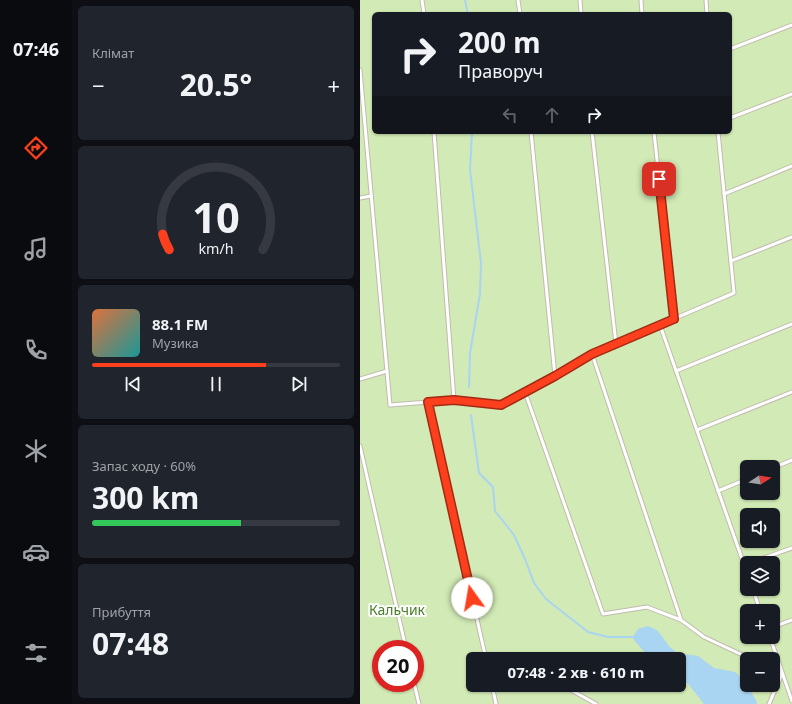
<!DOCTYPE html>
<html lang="uk">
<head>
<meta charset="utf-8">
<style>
  :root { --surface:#171b24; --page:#20242c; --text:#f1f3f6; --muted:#9ea1a6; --line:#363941; --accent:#fc3f1d }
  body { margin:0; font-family:"Noto Sans",sans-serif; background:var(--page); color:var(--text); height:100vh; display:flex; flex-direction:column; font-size:15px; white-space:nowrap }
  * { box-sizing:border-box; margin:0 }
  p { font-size:13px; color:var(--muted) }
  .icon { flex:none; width:22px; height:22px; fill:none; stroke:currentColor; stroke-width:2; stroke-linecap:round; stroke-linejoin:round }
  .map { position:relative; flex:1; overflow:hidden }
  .details { display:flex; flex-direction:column; gap:6px; padding:6px; background:#0d0f14; width:288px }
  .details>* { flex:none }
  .banner { position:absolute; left:12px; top:12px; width:360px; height:122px; border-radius:6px; box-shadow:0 1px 3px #0004; background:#171b24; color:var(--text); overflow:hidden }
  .needle { width:26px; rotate:78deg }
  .tools { position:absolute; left:380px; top:460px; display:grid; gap:8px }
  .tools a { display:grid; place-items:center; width:40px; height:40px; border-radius:6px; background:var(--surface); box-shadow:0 1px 3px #0004; font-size:20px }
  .speed { position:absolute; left:12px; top:640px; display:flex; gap:8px; font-size:20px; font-weight:700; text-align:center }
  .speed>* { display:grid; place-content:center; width:52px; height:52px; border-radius:50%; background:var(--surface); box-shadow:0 1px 3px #0004; line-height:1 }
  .speed .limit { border:6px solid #d22; background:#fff; color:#111 }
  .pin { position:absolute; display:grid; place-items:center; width:34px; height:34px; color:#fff; margin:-17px; border-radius:8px; box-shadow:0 2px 6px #0006 }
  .me { position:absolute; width:44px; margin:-22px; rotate:347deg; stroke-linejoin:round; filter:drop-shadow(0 0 3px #0008) }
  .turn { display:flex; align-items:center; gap:14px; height:84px; padding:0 20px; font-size:18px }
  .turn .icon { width:52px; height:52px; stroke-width:2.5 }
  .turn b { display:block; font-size:28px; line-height:34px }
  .lanes { display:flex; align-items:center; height:38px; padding:0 20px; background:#0003; justify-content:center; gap:20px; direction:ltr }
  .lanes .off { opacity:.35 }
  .big { font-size:30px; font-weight:700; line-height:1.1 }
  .details .tile { flex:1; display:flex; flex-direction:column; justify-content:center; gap:6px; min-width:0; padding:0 14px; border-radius:6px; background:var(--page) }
  .details .dial { align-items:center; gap:0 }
  .dial svg { height:104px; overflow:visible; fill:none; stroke:var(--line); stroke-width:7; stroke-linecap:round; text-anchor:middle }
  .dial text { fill:var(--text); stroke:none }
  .song { display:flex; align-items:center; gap:12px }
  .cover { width:48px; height:48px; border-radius:6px; background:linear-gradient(135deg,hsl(20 70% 55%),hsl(180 70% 35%)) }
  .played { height:4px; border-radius:2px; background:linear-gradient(90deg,var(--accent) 70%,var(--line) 70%) }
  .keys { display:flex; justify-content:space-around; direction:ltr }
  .heat { display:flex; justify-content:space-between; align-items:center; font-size:22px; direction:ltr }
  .charge { height:6px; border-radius:3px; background:linear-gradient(90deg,#34c759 60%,var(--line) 0) }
  .trip { position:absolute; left:106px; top:652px; width:220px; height:40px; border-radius:6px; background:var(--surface); box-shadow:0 1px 3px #0004; font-weight:700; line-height:40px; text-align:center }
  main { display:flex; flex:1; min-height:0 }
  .dock { display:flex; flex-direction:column; width:72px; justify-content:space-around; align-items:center; background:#090b0e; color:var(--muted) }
  .dock .icon { width:28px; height:28px }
  .dock .active { color:var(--accent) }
  .dock b { font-size:18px; color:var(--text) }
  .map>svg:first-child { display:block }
  .green { fill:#d2eab5; fill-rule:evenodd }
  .water { fill:#a9d4f2 }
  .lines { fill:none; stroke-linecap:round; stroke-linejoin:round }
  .stream { stroke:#a9d4f2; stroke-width:2 }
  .lane-casing { stroke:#c2bbae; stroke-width:5 }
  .lane { stroke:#fff; stroke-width:3 }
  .route-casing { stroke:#a42913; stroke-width:10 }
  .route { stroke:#fc3f1d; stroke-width:7 }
  .labels { text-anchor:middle; stroke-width:4; stroke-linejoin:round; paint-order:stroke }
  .park-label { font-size:14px; fill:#4a7f2a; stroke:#fff }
</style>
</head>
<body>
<main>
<nav class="dock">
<b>07:46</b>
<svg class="icon active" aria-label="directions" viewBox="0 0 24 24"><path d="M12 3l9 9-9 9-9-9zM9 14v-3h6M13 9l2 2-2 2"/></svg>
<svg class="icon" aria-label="music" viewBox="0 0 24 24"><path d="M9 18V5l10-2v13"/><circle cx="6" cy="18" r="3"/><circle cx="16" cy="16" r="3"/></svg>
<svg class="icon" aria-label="phone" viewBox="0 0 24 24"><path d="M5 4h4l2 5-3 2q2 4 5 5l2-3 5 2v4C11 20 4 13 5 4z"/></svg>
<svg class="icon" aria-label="climate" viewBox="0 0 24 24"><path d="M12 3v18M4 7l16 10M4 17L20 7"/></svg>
<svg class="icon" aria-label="car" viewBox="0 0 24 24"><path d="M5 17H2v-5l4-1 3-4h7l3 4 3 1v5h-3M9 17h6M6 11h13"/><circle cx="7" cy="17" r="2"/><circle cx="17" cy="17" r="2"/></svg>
<svg class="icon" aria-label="filters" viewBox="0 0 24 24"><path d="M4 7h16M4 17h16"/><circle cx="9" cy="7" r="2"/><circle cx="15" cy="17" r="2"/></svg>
</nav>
<section class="details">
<div class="tile"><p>Клімат</p>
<div class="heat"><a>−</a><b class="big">20.5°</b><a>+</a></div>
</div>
<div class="tile dial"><svg viewBox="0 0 100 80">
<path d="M14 69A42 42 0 1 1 86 69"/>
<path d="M14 69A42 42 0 0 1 9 57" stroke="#fc3f1d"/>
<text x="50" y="56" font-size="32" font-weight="700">10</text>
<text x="50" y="72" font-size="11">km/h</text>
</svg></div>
<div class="tile">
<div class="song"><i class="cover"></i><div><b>88.1 FM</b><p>Музика</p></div></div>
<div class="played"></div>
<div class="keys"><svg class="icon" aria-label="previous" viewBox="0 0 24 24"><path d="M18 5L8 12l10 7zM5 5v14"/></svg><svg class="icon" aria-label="pause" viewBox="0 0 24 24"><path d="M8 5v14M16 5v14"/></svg><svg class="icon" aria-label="next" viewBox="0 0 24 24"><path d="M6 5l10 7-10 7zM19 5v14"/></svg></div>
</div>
<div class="tile"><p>Запас ходу · 60%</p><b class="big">300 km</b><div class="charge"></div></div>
<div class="tile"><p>Прибуття</p><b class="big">07:48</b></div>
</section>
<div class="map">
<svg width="432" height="704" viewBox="0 0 432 704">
  <rect width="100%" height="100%" fill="#f6f3ec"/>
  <path class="green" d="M0 0H432V704H0ZM14 14H370V132H14ZM387 467H413V493H387ZM387 515H413V541H387ZM387 563H413V589H387ZM387 611H413V637H387ZM21 649H55V683H21ZM113 659H319V685H113ZM387 659H413V685H387Z"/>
  <path class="water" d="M288 626 297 630 309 646 317 653 338 656 354 668 375 672 383 679 396 700 397 704H344L329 685 319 675V659H290L274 640 273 637 278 629Z"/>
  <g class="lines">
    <g class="stream">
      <path d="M105 0 108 14"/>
      <path d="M109 387 110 353 120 294 121 263 110 170 112 132"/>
      <path d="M111 415 119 473 133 487 135 511 154 535 165 559 174 583 186 599 228 632 248 637H274"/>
    </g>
    <defs>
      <g id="lane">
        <path d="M62 0 64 14"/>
        <path d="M158 0 160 14"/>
        <path d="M220 0 221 14"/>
        <path d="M281 0 282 14"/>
        <path d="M346 0 347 14"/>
        <path d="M370 49 432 25"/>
        <path d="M0 70 30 405 94 400 141 405 195 376 232 354 374 293 358 132"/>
        <path d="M370 118 432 94"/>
        <path d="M74 132 94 400"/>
        <path d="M171 132 195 376"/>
        <path d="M232 132 256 344"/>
        <path d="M294 132 314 319"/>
        <path d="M364 194 432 166"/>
        <path d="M0 198 11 196"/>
        <path d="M371 261 432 237"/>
        <path d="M300 325 387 573"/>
        <path d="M232 354 321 620"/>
        <path d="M316 371 432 324"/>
        <path d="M0 379 27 371"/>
        <path d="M165 392 243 614 287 607 321 620 344 637 391 659"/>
        <path d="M68 402 126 659"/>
        <path d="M337 430 432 392"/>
        <path d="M0 446 46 649"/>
        <path d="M413 468 432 460"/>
        <path d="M358 491 387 479"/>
        <path d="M390 563 432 548"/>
        <path d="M393 589 400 611"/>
        <path d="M413 627 432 620"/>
        <path d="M410 637 432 701"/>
        <path d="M54 683 59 704"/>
        <path d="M132 685 136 704"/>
        <path d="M202 685 236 704"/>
        <path d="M409 704 422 674 413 669"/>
      </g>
    </defs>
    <use href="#lane" class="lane-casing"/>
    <use href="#lane" class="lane"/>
  </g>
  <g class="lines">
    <defs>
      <path id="route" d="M112 598 68 402 94 400 141 405 195 376 232 354 314 319 299 179"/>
    </defs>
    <use href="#route" class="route-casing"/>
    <use href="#route" class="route"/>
  </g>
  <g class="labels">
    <g class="park-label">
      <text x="37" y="615">Кальчик</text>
    </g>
  </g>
</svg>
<div class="tools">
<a><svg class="needle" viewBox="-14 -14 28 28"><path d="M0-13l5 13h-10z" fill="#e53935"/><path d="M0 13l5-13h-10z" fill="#9ea1a6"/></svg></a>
<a><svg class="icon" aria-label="sound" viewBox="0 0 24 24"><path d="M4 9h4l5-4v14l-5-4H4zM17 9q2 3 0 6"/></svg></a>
<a><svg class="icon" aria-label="layers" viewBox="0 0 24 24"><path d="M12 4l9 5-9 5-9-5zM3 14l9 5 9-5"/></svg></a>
<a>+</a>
<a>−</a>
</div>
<div class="speed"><div class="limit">20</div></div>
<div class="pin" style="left:299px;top:179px;background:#d93025"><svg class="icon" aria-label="arrive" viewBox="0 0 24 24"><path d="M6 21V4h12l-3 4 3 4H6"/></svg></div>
<svg class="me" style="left:112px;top:598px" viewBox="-20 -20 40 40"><circle r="19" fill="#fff"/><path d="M0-13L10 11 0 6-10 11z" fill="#fc3f1d"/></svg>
<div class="trip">07:48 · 2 хв · 610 m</div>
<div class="banner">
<div class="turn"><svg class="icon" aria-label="right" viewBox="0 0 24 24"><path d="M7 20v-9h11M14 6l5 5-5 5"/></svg><div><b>200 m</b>Праворуч</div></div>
<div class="lanes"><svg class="icon off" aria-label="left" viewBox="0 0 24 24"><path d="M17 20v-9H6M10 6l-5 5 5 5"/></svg><svg class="icon off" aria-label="ahead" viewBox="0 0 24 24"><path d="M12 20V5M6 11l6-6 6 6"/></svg><svg class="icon" aria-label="right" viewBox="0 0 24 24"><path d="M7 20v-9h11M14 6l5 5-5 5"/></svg></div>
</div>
</div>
</main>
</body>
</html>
